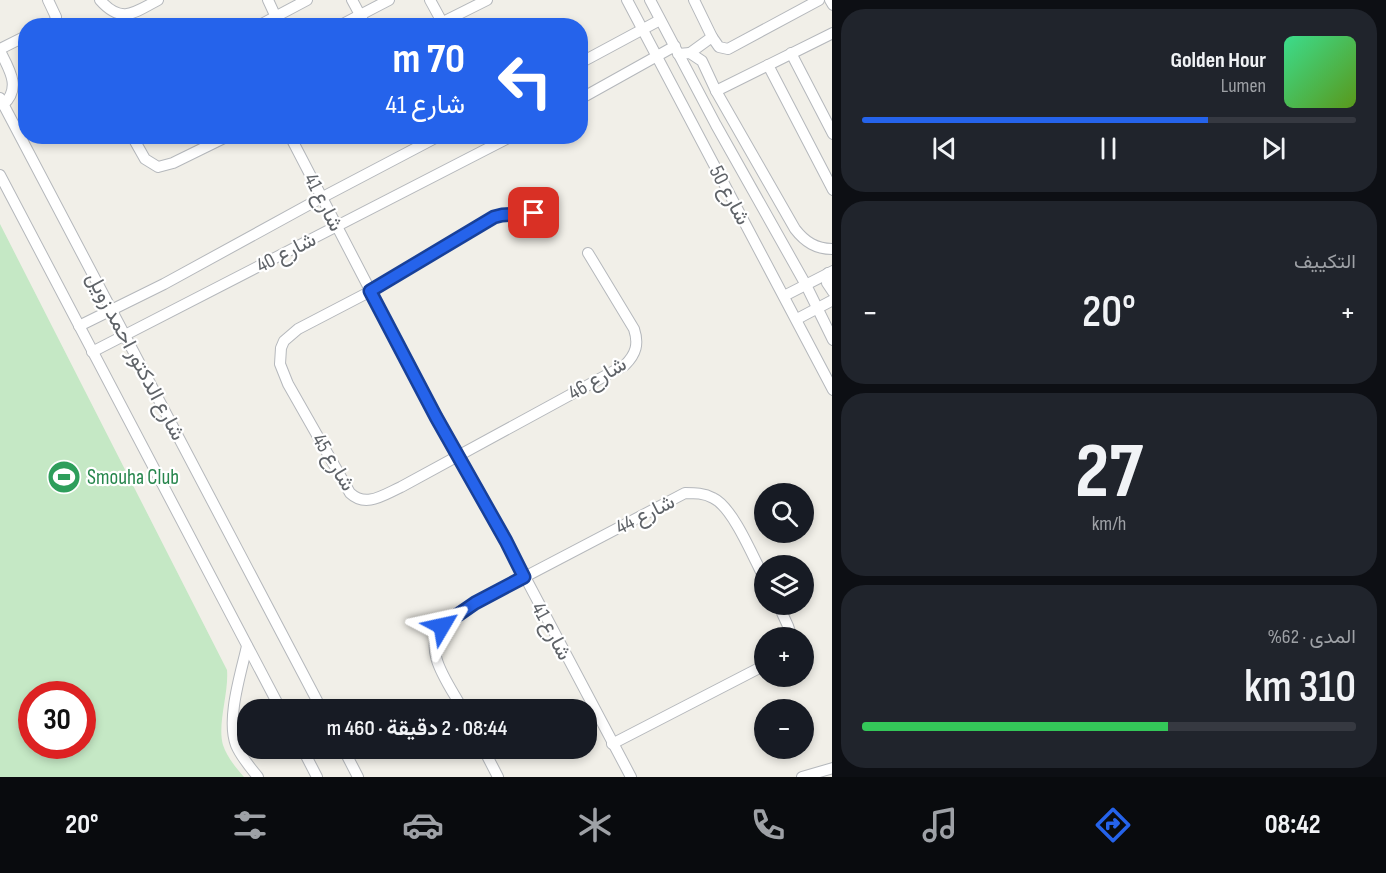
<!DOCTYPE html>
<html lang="ar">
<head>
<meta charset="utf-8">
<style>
  :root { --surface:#171b24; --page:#20242c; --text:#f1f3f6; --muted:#9ea1a6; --line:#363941; --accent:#2563eb }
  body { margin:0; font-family:"Sofia Sans Condensed",Vazirmatn,sans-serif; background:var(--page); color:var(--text); direction:rtl; height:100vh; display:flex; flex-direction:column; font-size:22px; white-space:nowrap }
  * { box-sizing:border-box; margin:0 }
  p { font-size:20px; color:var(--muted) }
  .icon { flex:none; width:33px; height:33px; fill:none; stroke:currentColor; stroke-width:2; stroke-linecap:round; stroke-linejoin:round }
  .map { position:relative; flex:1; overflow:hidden; direction:ltr }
  .sheet { display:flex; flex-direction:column; gap:9px; padding:9px; background:#0d0f14; width:554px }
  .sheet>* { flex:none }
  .banner { position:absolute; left:18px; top:18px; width:570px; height:126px; border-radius:24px; box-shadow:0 3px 9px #0003; direction:rtl; background:#2563eb; color:#fff; overflow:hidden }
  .controls { position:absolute; left:754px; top:483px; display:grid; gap:12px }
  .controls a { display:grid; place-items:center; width:60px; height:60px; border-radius:50%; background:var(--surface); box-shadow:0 3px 9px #0003; font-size:30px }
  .speed { position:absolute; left:18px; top:681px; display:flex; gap:12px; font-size:30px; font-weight:700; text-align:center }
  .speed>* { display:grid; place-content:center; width:78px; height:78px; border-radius:50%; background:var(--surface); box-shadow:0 3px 9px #0003; line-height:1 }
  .speed .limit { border:9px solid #d22; background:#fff; color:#111 }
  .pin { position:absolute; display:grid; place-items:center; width:51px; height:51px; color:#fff; margin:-26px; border-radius:12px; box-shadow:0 3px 9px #0006 }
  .me { position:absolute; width:66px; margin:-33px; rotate:54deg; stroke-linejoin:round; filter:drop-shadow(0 0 4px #0008) }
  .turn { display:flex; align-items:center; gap:21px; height:126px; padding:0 24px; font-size:27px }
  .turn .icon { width:78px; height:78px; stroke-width:2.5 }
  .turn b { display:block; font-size:42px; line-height:51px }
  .big { font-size:45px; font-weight:600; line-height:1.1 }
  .sheet .card { flex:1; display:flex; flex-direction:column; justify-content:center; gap:9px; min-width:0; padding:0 21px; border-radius:24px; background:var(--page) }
  .sheet .dial { align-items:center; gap:0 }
  .dial b { font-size:78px; line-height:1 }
  .song { display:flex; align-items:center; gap:18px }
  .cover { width:72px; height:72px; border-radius:9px; background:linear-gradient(135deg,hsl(150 70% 55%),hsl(90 70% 35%)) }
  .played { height:6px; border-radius:3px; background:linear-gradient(90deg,var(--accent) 70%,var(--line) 70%) }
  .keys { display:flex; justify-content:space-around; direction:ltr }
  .heat { display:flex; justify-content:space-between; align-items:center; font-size:33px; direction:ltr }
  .charge { height:9px; border-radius:4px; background:linear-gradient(90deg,#34c759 62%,var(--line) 0) }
  .trip { position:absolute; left:237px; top:699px; width:360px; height:60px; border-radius:24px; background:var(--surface); box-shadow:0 3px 9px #0003; font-weight:600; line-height:60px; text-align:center; direction:rtl }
  .tab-bar { display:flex; height:96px; justify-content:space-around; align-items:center; background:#090b0e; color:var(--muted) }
  .tab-bar .icon { width:42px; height:42px }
  .tab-bar .current { color:var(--accent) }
  .tab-bar b { font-size:27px; color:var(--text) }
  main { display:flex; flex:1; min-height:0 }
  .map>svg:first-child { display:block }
  .green { fill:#c5e8c5; fill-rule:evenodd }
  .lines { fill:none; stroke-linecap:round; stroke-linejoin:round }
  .minor-casing { stroke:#b5b8bc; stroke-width:12 }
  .minor { stroke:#fff; stroke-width:10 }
  .route-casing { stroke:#184099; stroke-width:15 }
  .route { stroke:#2563eb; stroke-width:10 }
  .labels { text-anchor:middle; stroke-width:4.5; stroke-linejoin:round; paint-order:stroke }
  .street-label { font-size:21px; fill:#5f6368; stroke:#fff }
  .leisure-label { font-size:21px; fill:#27864d; stroke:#fff; text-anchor:start }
</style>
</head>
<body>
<main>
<section class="sheet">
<div class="card">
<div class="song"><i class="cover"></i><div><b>Golden Hour</b><p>Lumen</p></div></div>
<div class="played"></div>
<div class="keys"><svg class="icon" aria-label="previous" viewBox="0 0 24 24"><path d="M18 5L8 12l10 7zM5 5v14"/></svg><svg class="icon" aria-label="pause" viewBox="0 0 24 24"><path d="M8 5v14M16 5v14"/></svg><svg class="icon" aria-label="next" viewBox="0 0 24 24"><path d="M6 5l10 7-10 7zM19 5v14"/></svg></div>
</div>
<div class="card"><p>التكييف</p>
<div class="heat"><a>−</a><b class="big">20°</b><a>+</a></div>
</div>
<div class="card dial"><b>27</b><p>km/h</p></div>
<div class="card"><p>المدى · 62%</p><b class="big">310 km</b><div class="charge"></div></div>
</section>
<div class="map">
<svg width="833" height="777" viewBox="0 0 833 777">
  <rect width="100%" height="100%" fill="#f1efe8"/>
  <path class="green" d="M0 224 227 670C229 693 217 724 223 745 227 757 236 768 244 777H0ZM32 694H82V746H32Z"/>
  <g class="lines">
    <defs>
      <g id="minor">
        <path d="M100 0C121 24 134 13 158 0"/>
        <path d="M268 0 280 26"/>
        <path d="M352 0 366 26"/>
        <path d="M430 0 442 22"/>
        <path d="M627 0 833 390"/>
        <path d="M650 0 716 125 806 285 833 340"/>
        <path d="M830 0 833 5"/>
        <path d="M47 26 54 22 56 17 48 0"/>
        <path d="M258 26 307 0"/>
        <path d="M339 26 389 0"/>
        <path d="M435 26 487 0"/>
        <path d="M712 37 719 47 728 49 819 0"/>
        <path d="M0 49 26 36"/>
        <path d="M0 51C9 69 22 88 3 105"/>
        <path d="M690 53 712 37 694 0"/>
        <path d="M791 53 833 134"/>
        <path d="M678 54 690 53 702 61 716 91 795 229C805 242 816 249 833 249"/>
        <path d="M580 63 660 20"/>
        <path d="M768 65 833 190"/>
        <path d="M716 91 833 33"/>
        <path d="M0 98 322 710"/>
        <path d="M580 99 675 46"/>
        <path d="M132 136 145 159 158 167 173 163 228 136"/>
        <path d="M290 136 436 417 506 541 631 777"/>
        <path d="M0 175 281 710"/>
        <path d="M534 213 502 215 494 217 371 291 298 329 284 341 281 348 280 364 288 384 350 493C366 508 383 495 401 487L625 365C636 354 639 344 634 329L588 253"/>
        <path d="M828 273 827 283 833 292"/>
        <path d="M784 296 833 271"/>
        <path d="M797 319 833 300"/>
        <path d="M79 326 164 284 321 198 439 136"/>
        <path d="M92 352 512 136"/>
        <path d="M778 604 788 626 792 638"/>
        <path d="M247 646C241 673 226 719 236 745 241 757 250 767 258 777"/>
        <path d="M463 710C450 685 420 650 443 624 452 615 464 609 475 603L685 493C695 493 704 493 713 498 733 507 754 559 765 580"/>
        <path d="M612 744 765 665"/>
        <path d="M302 748 317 777"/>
        <path d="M343 748 358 777"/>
        <path d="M483 748 498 777"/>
        <path d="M802 777 833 768"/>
      </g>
    </defs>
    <use href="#minor" class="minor-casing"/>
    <use href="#minor" class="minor"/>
  </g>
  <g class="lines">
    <defs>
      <path id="route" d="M442 626 475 603 524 577 506 541 436 417 370 291 494 217 502 215 534 213"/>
    </defs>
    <use href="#route" class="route-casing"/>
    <use href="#route" class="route"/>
  </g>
  <defs>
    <symbol id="stadium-disc" viewBox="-11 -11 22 22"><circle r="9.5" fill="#2e9e5b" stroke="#fff"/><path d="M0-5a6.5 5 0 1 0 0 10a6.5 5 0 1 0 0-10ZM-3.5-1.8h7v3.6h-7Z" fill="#fff"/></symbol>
  </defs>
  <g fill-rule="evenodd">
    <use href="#stadium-disc" x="45" y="458" width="38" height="38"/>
  </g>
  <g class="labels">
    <g class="street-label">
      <text transform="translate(730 195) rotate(62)" y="7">شارع 50</text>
      <text transform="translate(324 202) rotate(63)" y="7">شارع 41</text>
      <text transform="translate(286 252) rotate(-27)" y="7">شارع 40</text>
      <text transform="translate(136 356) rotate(62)" y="7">شارع الدكتور احمد زويل</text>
      <text transform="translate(597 378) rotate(-31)" y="7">شارع 46</text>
      <text transform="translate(334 462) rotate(59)" y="7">شارع 45</text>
      <text transform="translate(645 514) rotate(-27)" y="7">شارع 44</text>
      <text transform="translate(552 631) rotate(62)" y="7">شارع 41</text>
    </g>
    <g class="leisure-label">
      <text x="87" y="484">Smouha Club</text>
    </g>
  </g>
</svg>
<div class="controls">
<a><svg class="icon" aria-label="search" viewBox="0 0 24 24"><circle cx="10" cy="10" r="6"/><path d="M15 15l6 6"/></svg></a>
<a><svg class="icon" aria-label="layers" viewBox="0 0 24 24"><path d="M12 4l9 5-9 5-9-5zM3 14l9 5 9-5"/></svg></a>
<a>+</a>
<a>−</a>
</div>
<div class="speed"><div class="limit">30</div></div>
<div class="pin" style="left:534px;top:213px;background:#d93025"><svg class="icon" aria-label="arrive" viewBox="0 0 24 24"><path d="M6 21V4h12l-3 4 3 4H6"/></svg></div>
<svg class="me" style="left:442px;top:626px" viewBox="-20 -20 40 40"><path d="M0-17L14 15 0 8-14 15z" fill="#2563eb" stroke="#fff" stroke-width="4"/></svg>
<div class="trip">08:44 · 2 دقيقة · 460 m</div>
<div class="banner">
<div class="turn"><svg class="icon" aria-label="left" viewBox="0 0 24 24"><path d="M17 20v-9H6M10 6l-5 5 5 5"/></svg><div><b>70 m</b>شارع 41</div></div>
</div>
</div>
</main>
<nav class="tab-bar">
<b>08:42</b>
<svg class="icon current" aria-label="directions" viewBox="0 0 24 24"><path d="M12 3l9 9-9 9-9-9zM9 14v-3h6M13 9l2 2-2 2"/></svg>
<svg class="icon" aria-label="music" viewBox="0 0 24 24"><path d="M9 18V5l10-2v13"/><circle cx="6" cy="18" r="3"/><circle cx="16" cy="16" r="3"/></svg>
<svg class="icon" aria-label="phone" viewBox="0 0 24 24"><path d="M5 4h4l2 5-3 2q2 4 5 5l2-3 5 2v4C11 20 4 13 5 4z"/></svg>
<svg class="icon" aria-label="climate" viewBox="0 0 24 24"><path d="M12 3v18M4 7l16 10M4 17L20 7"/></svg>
<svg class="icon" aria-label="car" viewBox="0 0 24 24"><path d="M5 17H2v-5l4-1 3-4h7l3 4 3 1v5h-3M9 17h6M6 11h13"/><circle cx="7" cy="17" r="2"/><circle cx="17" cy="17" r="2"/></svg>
<svg class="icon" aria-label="filters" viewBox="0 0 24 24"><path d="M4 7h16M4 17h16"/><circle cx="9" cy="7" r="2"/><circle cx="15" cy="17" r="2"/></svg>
<b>20°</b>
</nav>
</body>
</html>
